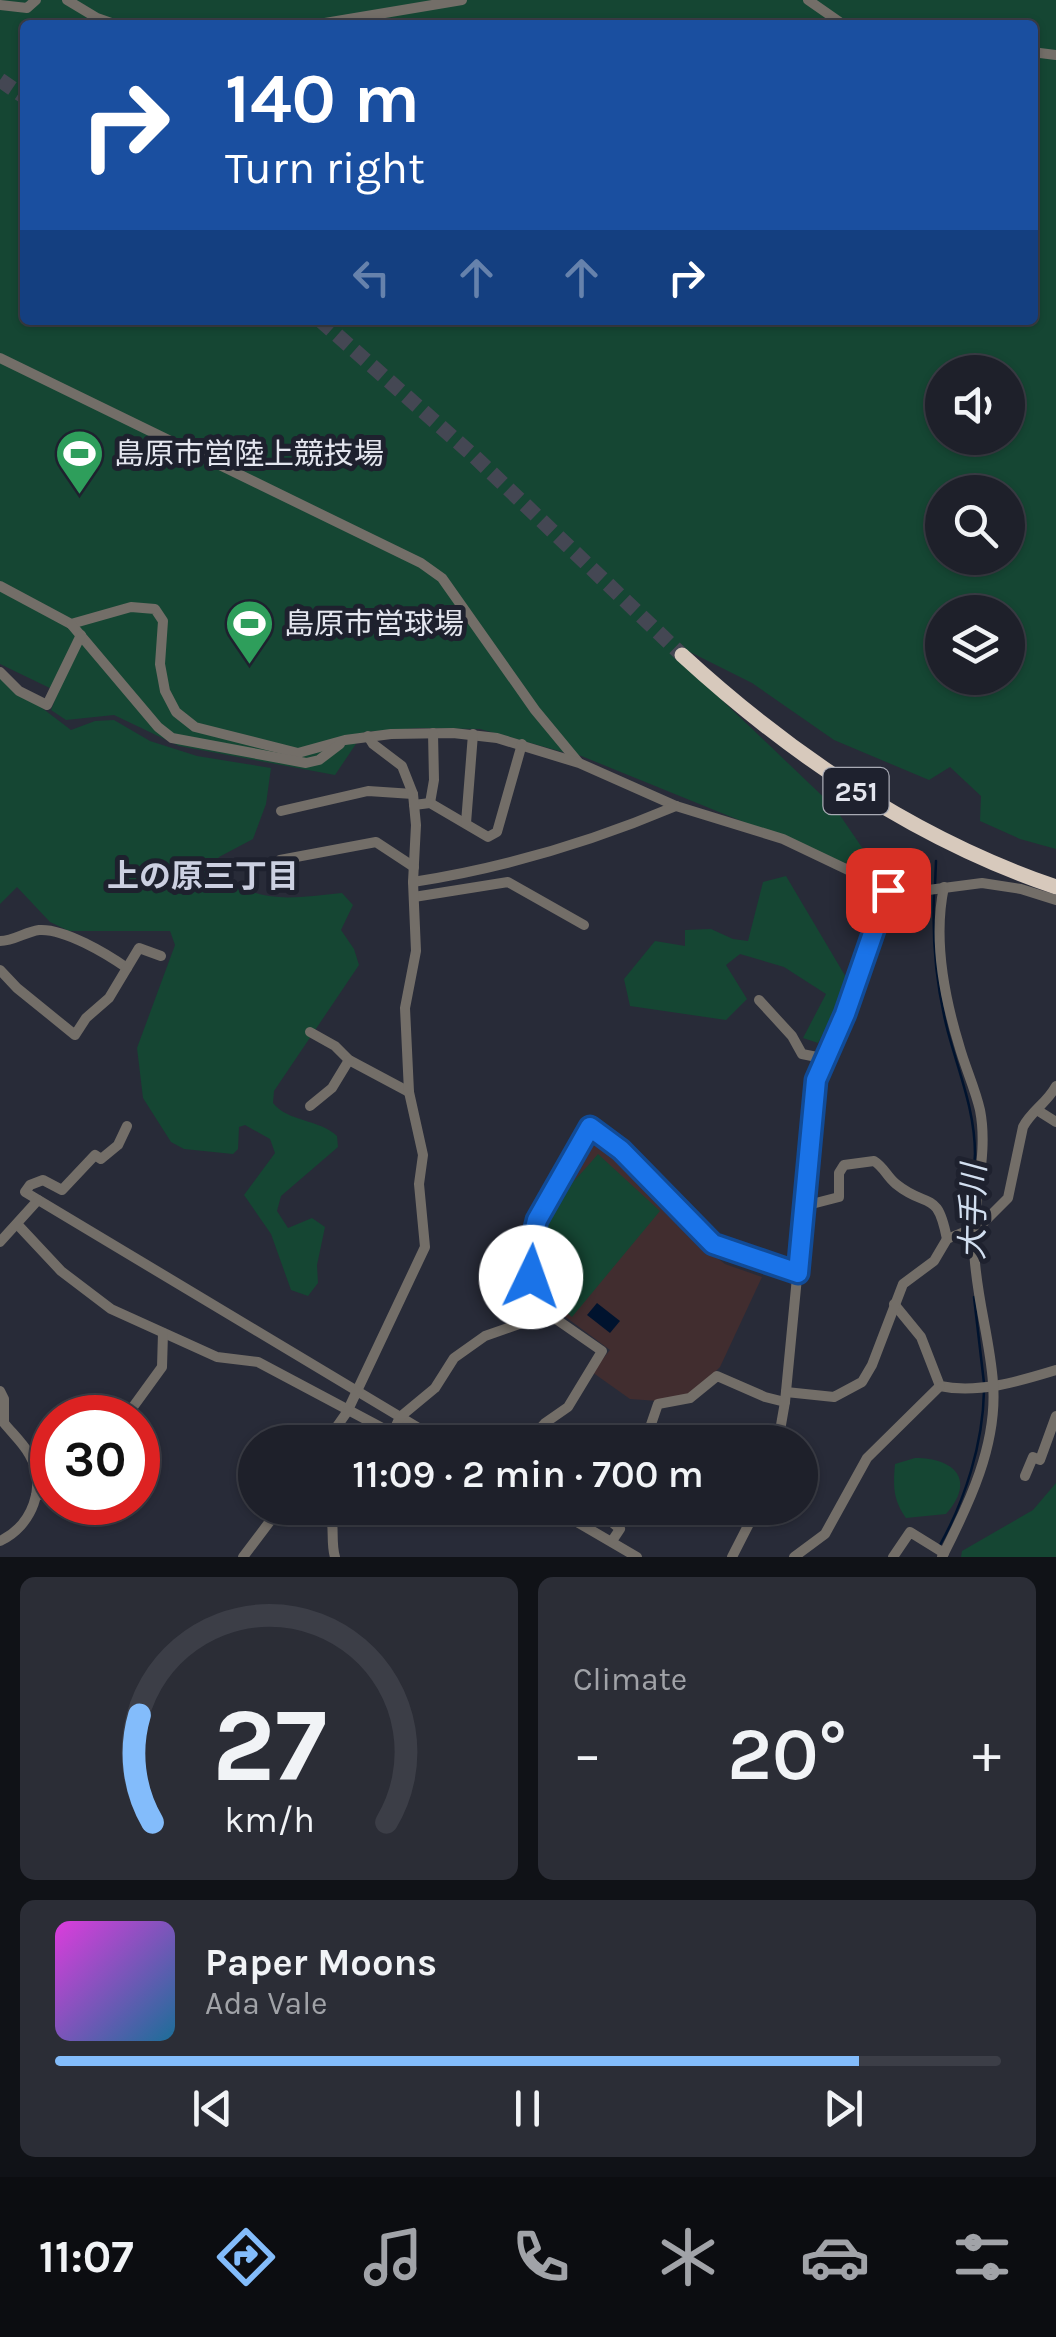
<!DOCTYPE html>
<html lang="en">
<head>
<meta charset="utf-8">
<style>
  :root { --surface:#1e202a; --page:#2b2d36; --text:#f1f3f6; --muted:#a1a3a8; --line:#3c3e47; --accent:#83bcfb }
  body { margin:0; font-family:Karla,"Noto Sans JP",sans-serif; background:var(--page); color:var(--text); height:100vh; display:flex; flex-direction:column; font-size:38px; white-space:nowrap }
  * { box-sizing:border-box; margin:0 }
  p { font-size:32px; color:var(--muted) }
  .icon { flex:none; width:55px; height:55px; fill:none; stroke:currentColor; stroke-width:2; stroke-linecap:round; stroke-linejoin:round }
  .map { position:relative; height:1557px; overflow:hidden }
  .drawer { display:flex; flex-direction:column; gap:20px; padding:20px; background:#101217; flex:1 }
  .drawer>* { flex:none }
  .banner { position:absolute; left:20px; top:20px; width:1018px; height:305px; border-radius:10px; box-shadow:0 2px 8px #0004,0 0 0 2px var(--line); background:#1a4fa0; color:#fff; overflow:hidden }
  .tools { position:absolute; left:925px; top:355px; display:grid; gap:20px }
  .tools a { display:grid; place-items:center; width:100px; height:100px; border-radius:50%; background:var(--surface); box-shadow:0 2px 8px #0004,0 0 0 2px var(--line); font-size:50px }
  .speed { position:absolute; left:30px; top:1395px; display:flex; gap:20px; font-size:50px; font-weight:700; text-align:center }
  .speed>* { display:grid; place-content:center; width:130px; height:130px; border-radius:50%; background:var(--surface); box-shadow:0 2px 8px #0004,0 0 0 2px var(--line); line-height:1 }
  .speed .limit { border:15px solid #d22; background:#fff; color:#111 }
  .pin { position:absolute; display:grid; place-items:center; width:85px; height:85px; color:#fff; margin:-42px; border-radius:20px; box-shadow:0 5px 15px #0006 }
  .me { position:absolute; width:110px; margin:-55px; rotate:3deg; stroke-linejoin:round; filter:drop-shadow(0 0 8px #0008) }
  .turn { display:flex; align-items:center; gap:35px; height:210px; padding:0 40px; font-size:45px }
  .turn .icon { width:130px; height:130px; stroke-width:2.5 }
  .turn b { display:block; font-size:70px; line-height:85px }
  .lanes { display:flex; align-items:center; height:95px; padding:0 40px; background:#0003; justify-content:center; gap:50px; direction:ltr }
  .lanes .off { opacity:.35 }
  .big { font-size:75px; font-weight:600; line-height:1.1 }
  .drawer .tile { flex:1; display:flex; flex-direction:column; justify-content:center; gap:15px; min-width:0; padding:0 35px; border-radius:15px; background:var(--page) }
  .drawer .dial { align-items:center; gap:0 }
  .dial svg { height:260px; overflow:visible; fill:none; stroke:var(--line); stroke-width:7; stroke-linecap:round; text-anchor:middle }
  .dial text { fill:var(--text); stroke:none }
  .song { display:flex; align-items:center; gap:30px }
  .cover { width:120px; height:120px; border-radius:15px; background:linear-gradient(135deg,hsl(300 70% 55%),hsl(200 70% 35%)) }
  .played { height:10px; border-radius:5px; background:linear-gradient(90deg,var(--accent) 85%,var(--line) 85%) }
  .keys { display:flex; justify-content:space-around; direction:ltr }
  .heat { display:flex; justify-content:space-between; align-items:center; font-size:55px; direction:ltr }
  .drawer .tiles { flex:1; display:grid; gap:20px; grid-template-columns:1fr 1fr }
  .tile:last-child { grid-column:span 2 }
  .trip { position:absolute; left:238px; top:1425px; width:580px; height:100px; border-radius:50px; background:var(--surface); box-shadow:0 2px 8px #0004,0 0 0 2px var(--line); font-weight:600; line-height:100px; text-align:center }
  .dock { display:flex; height:160px; justify-content:space-around; align-items:center; background:#0c0d11; color:var(--muted) }
  .dock .icon { width:70px; height:70px }
  .dock .current { color:var(--accent) }
  .dock b { font-size:45px; color:var(--text) }
  .map>svg:first-child { display:block }
  .education { fill:#412d2f }
  .green { fill:#154633; fill-rule:evenodd }
  .water { fill:#00132e }
  .lines { fill:none; stroke-linecap:round; stroke-linejoin:round }
  .stream { stroke:#00132e; stroke-width:2.5 }
  .highway-tunnel { stroke:#444753; stroke-width:15; stroke-dasharray:15 8; stroke-linecap:butt }
  .minor { stroke:#736e68; stroke-width:10 }
  .highway { stroke:#d7c9bc; stroke-width:15 }
  .route-casing { stroke:#114b97; stroke-width:25 }
  .route { stroke:#1a73e8; stroke-width:18 }
  .labels { text-anchor:middle; stroke-width:10; stroke-linejoin:round; paint-order:stroke }
  .shield { fill:#1e212e; stroke:#a8aab4; stroke-width:2.5 }
  .shield-label { font-size:28px; font-weight:bold; fill:#e3e5ee }
  .poi-label { font-size:30px; fill:#e3e5ee; stroke:#1e212e; text-anchor:start }
  .neighbourhood-label { font-size:32px; font-weight:bold; fill:#ccd0e1; stroke:#1e212e }
  .water-label { font-size:32px; font-style:italic; fill:#d2dff0; stroke:#1e212e }
</style>
</head>
<body>
<div class="map">
<svg width="1056" height="1557" viewBox="0 0 1056 1557">
  <rect width="100%" height="100%" fill="#282b38"/>
  <path class="education" d="M592 1135 622 1156 703 1247 725 1264 762 1277 720 1367 696 1391 687 1395 658 1401 630 1399 592 1372 610 1350 536 1295V1271L531 1257 533 1239 541 1218Z"/>
  <g class="green">
    <path d="M0 0H1056V849L1020 839 980 821 981 796 950 767 929 780 834 740 752 683 680 647V660L835 808 872 862 845 863 564 749 566 753 480 729 419 728 364 732 335 775 179 746 114 715 66 720 51 710 58 692 0 664ZM25 25H1032V320H25ZM942 372H1008V438H942ZM942 492H1008V558H942ZM942 612H1008V678H942Z"/>
    <path d="M0 676 71 730 95 721 114 720 150 741 197 756 271 768 266 804 253 839 219 857 214 866C253 907 291 898 342 893L353 905 341 930 354 949 359 965 274 1091 273 1103C288 1122 319 1119 337 1136L338 1147 281 1196 277 1211 288 1228 312 1218 325 1227 317 1265 318 1283 308 1296 291 1290 271 1234 244 1195 275 1153 270 1139 245 1125 239 1127 238 1149 233 1154 184 1149 171 1142 143 1098 137 1048 175 945 170 931H69L50 922 17 887 0 904Z"/>
    <path d="M786 876 850 984 818 1043 803 1038 826 994 784 967 740 954 726 965 747 999 726 1020 630 1006 624 979 655 941 685 946V930L711 929 733 939 748 941 763 882Z"/>
    <path d="M598 1154 660 1211 572 1317 540 1291C541 1279 538 1272 536 1261 530 1220 575 1182 598 1154Z"/>
    <path d="M915 1458C955 1458 976 1480 946 1514L906 1518C893 1500 893 1486 895 1464Z"/>
    <path d="M1056 1483V1557H961L962 1551 1033 1510Z"/>
  </g>
  <path class="water" d="M597 1303 620 1321 610 1333 587 1315Z"/>
  <g class="lines">
    <g class="stream">
      <path d="M935 885 936 861"/>
      <path d="M934 893C932 941 936 986 948 1032 959 1073 975 1111 975 1154 974 1178 968 1201 966 1224"/>
      <path d="M967 1237 969 1254"/>
      <path d="M974 1297 984 1383"/>
      <path d="M940 1545C965 1500 983 1444 984 1391"/>
    </g>
    <g class="highway-tunnel">
      <path d="M0 80 25 97"/>
      <path d="M320 320 475 457 682 655"/>
    </g>
    <g class="minor">
      <path d="M67 0 97 18 117 25"/>
      <path d="M808 0 844 25"/>
      <path d="M0 5 27 8 36 0"/>
      <path d="M313 25 462 0"/>
      <path d="M1032 52 1056 55"/>
      <path d="M0 358 421 563 442 578 535 710 578 762"/>
      <path d="M0 586 71 624 131 607 155 609 163 621 160 664 165 691 176 712 195 727 298 753 345 740 391 734 453 733 497 738 579 763 676 806 783 839 888 889 913 892 982 883 1021 889 1056 900"/>
      <path d="M71 624 158 727 172 738 306 763 319 760 340 744"/>
      <path d="M0 672 19 691 47 705 81 635"/>
      <path d="M430 803 434 780 433 733"/>
      <path d="M414 805 430 803 488 837 497 832 522 744"/>
      <path d="M281 811 368 791 413 794"/>
      <path d="M466 823 473 734"/>
      <path d="M280 860 376 842 414 867"/>
      <path d="M413 882C504 868 591 842 676 806"/>
      <path d="M414 897 508 882 584 925"/>
      <path d="M0 941C14 941 25 932 39 930 64 928 107 954 127 968"/>
      <path d="M0 970 17 988 75 1035 86 1018 109 998 139 948 161 956"/>
      <path d="M759 1000 792 1036 802 1054 827 1059"/>
      <path d="M310 1032 335 1046 349 1060 409 1092"/>
      <path d="M310 1106 332 1088 349 1060"/>
      <path d="M1037 1110 1056 1122"/>
      <path d="M127 1126 118 1145 101 1159 95 1155 62 1190 43 1180 30 1185 25 1192 442 1442"/>
      <path d="M804 1206 839 1197V1173L844 1165 874 1161C884 1167 887 1177 896 1184 928 1210 937 1188 947 1239"/>
      <path d="M17 1224 61 1271 111 1309 217 1357 258 1362 386 1430H394L400 1417 435 1388 454 1358 485 1336 522 1323C538 1291 523 1269 530 1238 535 1220 547 1206 557 1190 569 1169 577 1147 590 1127L621 1150 713 1244 798 1273"/>
      <path d="M0 1242 38 1200"/>
      <path d="M894 1304 921 1337 940 1386C978 1394 1020 1381 1056 1370"/>
      <path d="M0 1391 4 1399V1423C12 1433 23 1443 29 1454 48 1486 32 1526 0 1541"/>
      <path d="M786 1392 834 1397 862 1382 872 1365 903 1284 934 1261 947 1239 981 1225 1008 1198 1023 1127C1031 1111 1047 1103 1056 1086"/>
      <path d="M125 1418 162 1367 163 1333"/>
      <path d="M326 1442 347 1412 425 1247 419 1184 423 1155 409 1092 405 1008 416 951 413 882 416 825 413 794 402 766 373 744 368 736"/>
      <path d="M528 1442 545 1423 568 1407 602 1351 530 1301"/>
      <path d="M645 1442 658 1404 690 1398 717 1376 765 1397 785 1402"/>
      <path d="M778 1442 785 1402 816 1080 845 1014 888 889"/>
      <path d="M1025 1476 1033 1457 1040 1460 1056 1416"/>
      <path d="M36 1495 52 1494"/>
      <path d="M328 1508C336 1522 330 1541 335 1557"/>
      <path d="M553 1508 637 1557"/>
      <path d="M595 1508 620 1529 612 1541"/>
      <path d="M243 1557 280 1508"/>
      <path d="M732 1557 757 1508"/>
      <path d="M794 1557 825 1534 867 1458 940 1386"/>
      <path d="M893 1557 910 1532 944 1553"/>
      <path d="M942 1557C969 1504 998 1444 993 1383 990 1338 975 1293 974 1247 972 1201 989 1156 980 1110 975 1088 965 1067 959 1045 944 996 933 938 944 887"/>
    </g>
    <path class="highway" d="M682 655C791 755 915 839 1056 887"/>
  </g>
  <g class="lines">
    <defs>
      <path id="route" d="M531 1277 528 1257 537 1220 590 1127 621 1150 713 1244 798 1273 816 1080 845 1014 888 890"/>
    </defs>
    <use href="#route" class="route-casing"/>
    <use href="#route" class="route"/>
  </g>
  <defs>
    <symbol id="stadium-pin" viewBox="-11 -11 22 30"><path d="M0 17L-7.5 6A9.5 9.5 0 1 1 7.5 6Z" fill="#2e9e5b" stroke="#1e212e"/><path d="M0-5a6.5 5 0 1 0 0 10a6.5 5 0 1 0 0-10ZM-3.5-1.8h7v3.6h-7Z" fill="#fff"/></symbol>
  </defs>
  <g fill-rule="evenodd">
    <use href="#stadium-pin" x="52" y="426" width="55" height="75"/>
    <use href="#stadium-pin" x="222" y="596" width="55" height="75"/>
  </g>
  <g class="labels">
    <rect class="shield" x="823.5" y="768" width="65" height="46" rx="8"/>
    <g class="shield-label">
      <text x="856" y="801">251</text>
    </g>
    <g class="poi-label">
      <text x="114" y="464">島原市営陸上競技場</text>
      <text x="284" y="634">島原市営球場</text>
    </g>
    <g class="neighbourhood-label">
      <text x="203" y="887">上の原三丁目</text>
    </g>
    <g class="water-label">
      <text transform="translate(973 1212) rotate(-89)" y="11">大手川</text>
    </g>
  </g>
</svg>
<div class="tools">
<a><svg class="icon" aria-label="sound" viewBox="0 0 24 24"><path d="M4 9h4l5-4v14l-5-4H4zM17 9q2 3 0 6"/></svg></a>
<a><svg class="icon" aria-label="search" viewBox="0 0 24 24"><circle cx="10" cy="10" r="6"/><path d="M15 15l6 6"/></svg></a>
<a><svg class="icon" aria-label="layers" viewBox="0 0 24 24"><path d="M12 4l9 5-9 5-9-5zM3 14l9 5 9-5"/></svg></a>
</div>
<div class="speed"><div class="limit">30</div></div>
<div class="pin" style="left:888px;top:890px;background:#d93025"><svg class="icon" aria-label="arrive" viewBox="0 0 24 24"><path d="M6 21V4h12l-3 4 3 4H6"/></svg></div>
<svg class="me" style="left:531px;top:1277px" viewBox="-20 -20 40 40"><circle r="19" fill="#fff"/><path d="M0-13L10 11 0 6-10 11z" fill="#1a73e8"/></svg>
<div class="trip">11:09 · 2 min · 700 m</div>
<div class="banner">
<div class="turn"><svg class="icon" aria-label="right" viewBox="0 0 24 24"><path d="M7 20v-9h11M14 6l5 5-5 5"/></svg><div><b>140 m</b>Turn right</div></div>
<div class="lanes"><svg class="icon off" aria-label="left" viewBox="0 0 24 24"><path d="M17 20v-9H6M10 6l-5 5 5 5"/></svg><svg class="icon off" aria-label="ahead" viewBox="0 0 24 24"><path d="M12 20V5M6 11l6-6 6 6"/></svg><svg class="icon off" aria-label="ahead" viewBox="0 0 24 24"><path d="M12 20V5M6 11l6-6 6 6"/></svg><svg class="icon" aria-label="right" viewBox="0 0 24 24"><path d="M7 20v-9h11M14 6l5 5-5 5"/></svg></div>
</div>
</div>
<section class="drawer">
<div class="tiles">
<div class="tile dial"><svg viewBox="0 0 100 80">
<path d="M14 69A42 42 0 1 1 86 69"/>
<path d="M14 69A42 42 0 0 1 10 36" stroke="#83bcfb"/>
<text x="50" y="56" font-size="32" font-weight="700">27</text>
<text x="50" y="72" font-size="11">km/h</text>
</svg></div>
<div class="tile"><p>Climate</p>
<div class="heat"><a>−</a><b class="big">20°</b><a>+</a></div>
</div>
<div class="tile">
<div class="song"><i class="cover"></i><div><b>Paper Moons</b><p>Ada Vale</p></div></div>
<div class="played"></div>
<div class="keys"><svg class="icon" aria-label="previous" viewBox="0 0 24 24"><path d="M18 5L8 12l10 7zM5 5v14"/></svg><svg class="icon" aria-label="pause" viewBox="0 0 24 24"><path d="M8 5v14M16 5v14"/></svg><svg class="icon" aria-label="next" viewBox="0 0 24 24"><path d="M6 5l10 7-10 7zM19 5v14"/></svg></div>
</div>
</div>
</section>
<nav class="dock">
<b>11:07</b>
<svg class="icon current" aria-label="directions" viewBox="0 0 24 24"><path d="M12 3l9 9-9 9-9-9zM9 14v-3h6M13 9l2 2-2 2"/></svg>
<svg class="icon" aria-label="music" viewBox="0 0 24 24"><path d="M9 18V5l10-2v13"/><circle cx="6" cy="18" r="3"/><circle cx="16" cy="16" r="3"/></svg>
<svg class="icon" aria-label="phone" viewBox="0 0 24 24"><path d="M5 4h4l2 5-3 2q2 4 5 5l2-3 5 2v4C11 20 4 13 5 4z"/></svg>
<svg class="icon" aria-label="climate" viewBox="0 0 24 24"><path d="M12 3v18M4 7l16 10M4 17L20 7"/></svg>
<svg class="icon" aria-label="car" viewBox="0 0 24 24"><path d="M5 17H2v-5l4-1 3-4h7l3 4 3 1v5h-3M9 17h6M6 11h13"/><circle cx="7" cy="17" r="2"/><circle cx="17" cy="17" r="2"/></svg>
<svg class="icon" aria-label="filters" viewBox="0 0 24 24"><path d="M4 7h16M4 17h16"/><circle cx="9" cy="7" r="2"/><circle cx="15" cy="17" r="2"/></svg>
</nav>
</body>
</html>
